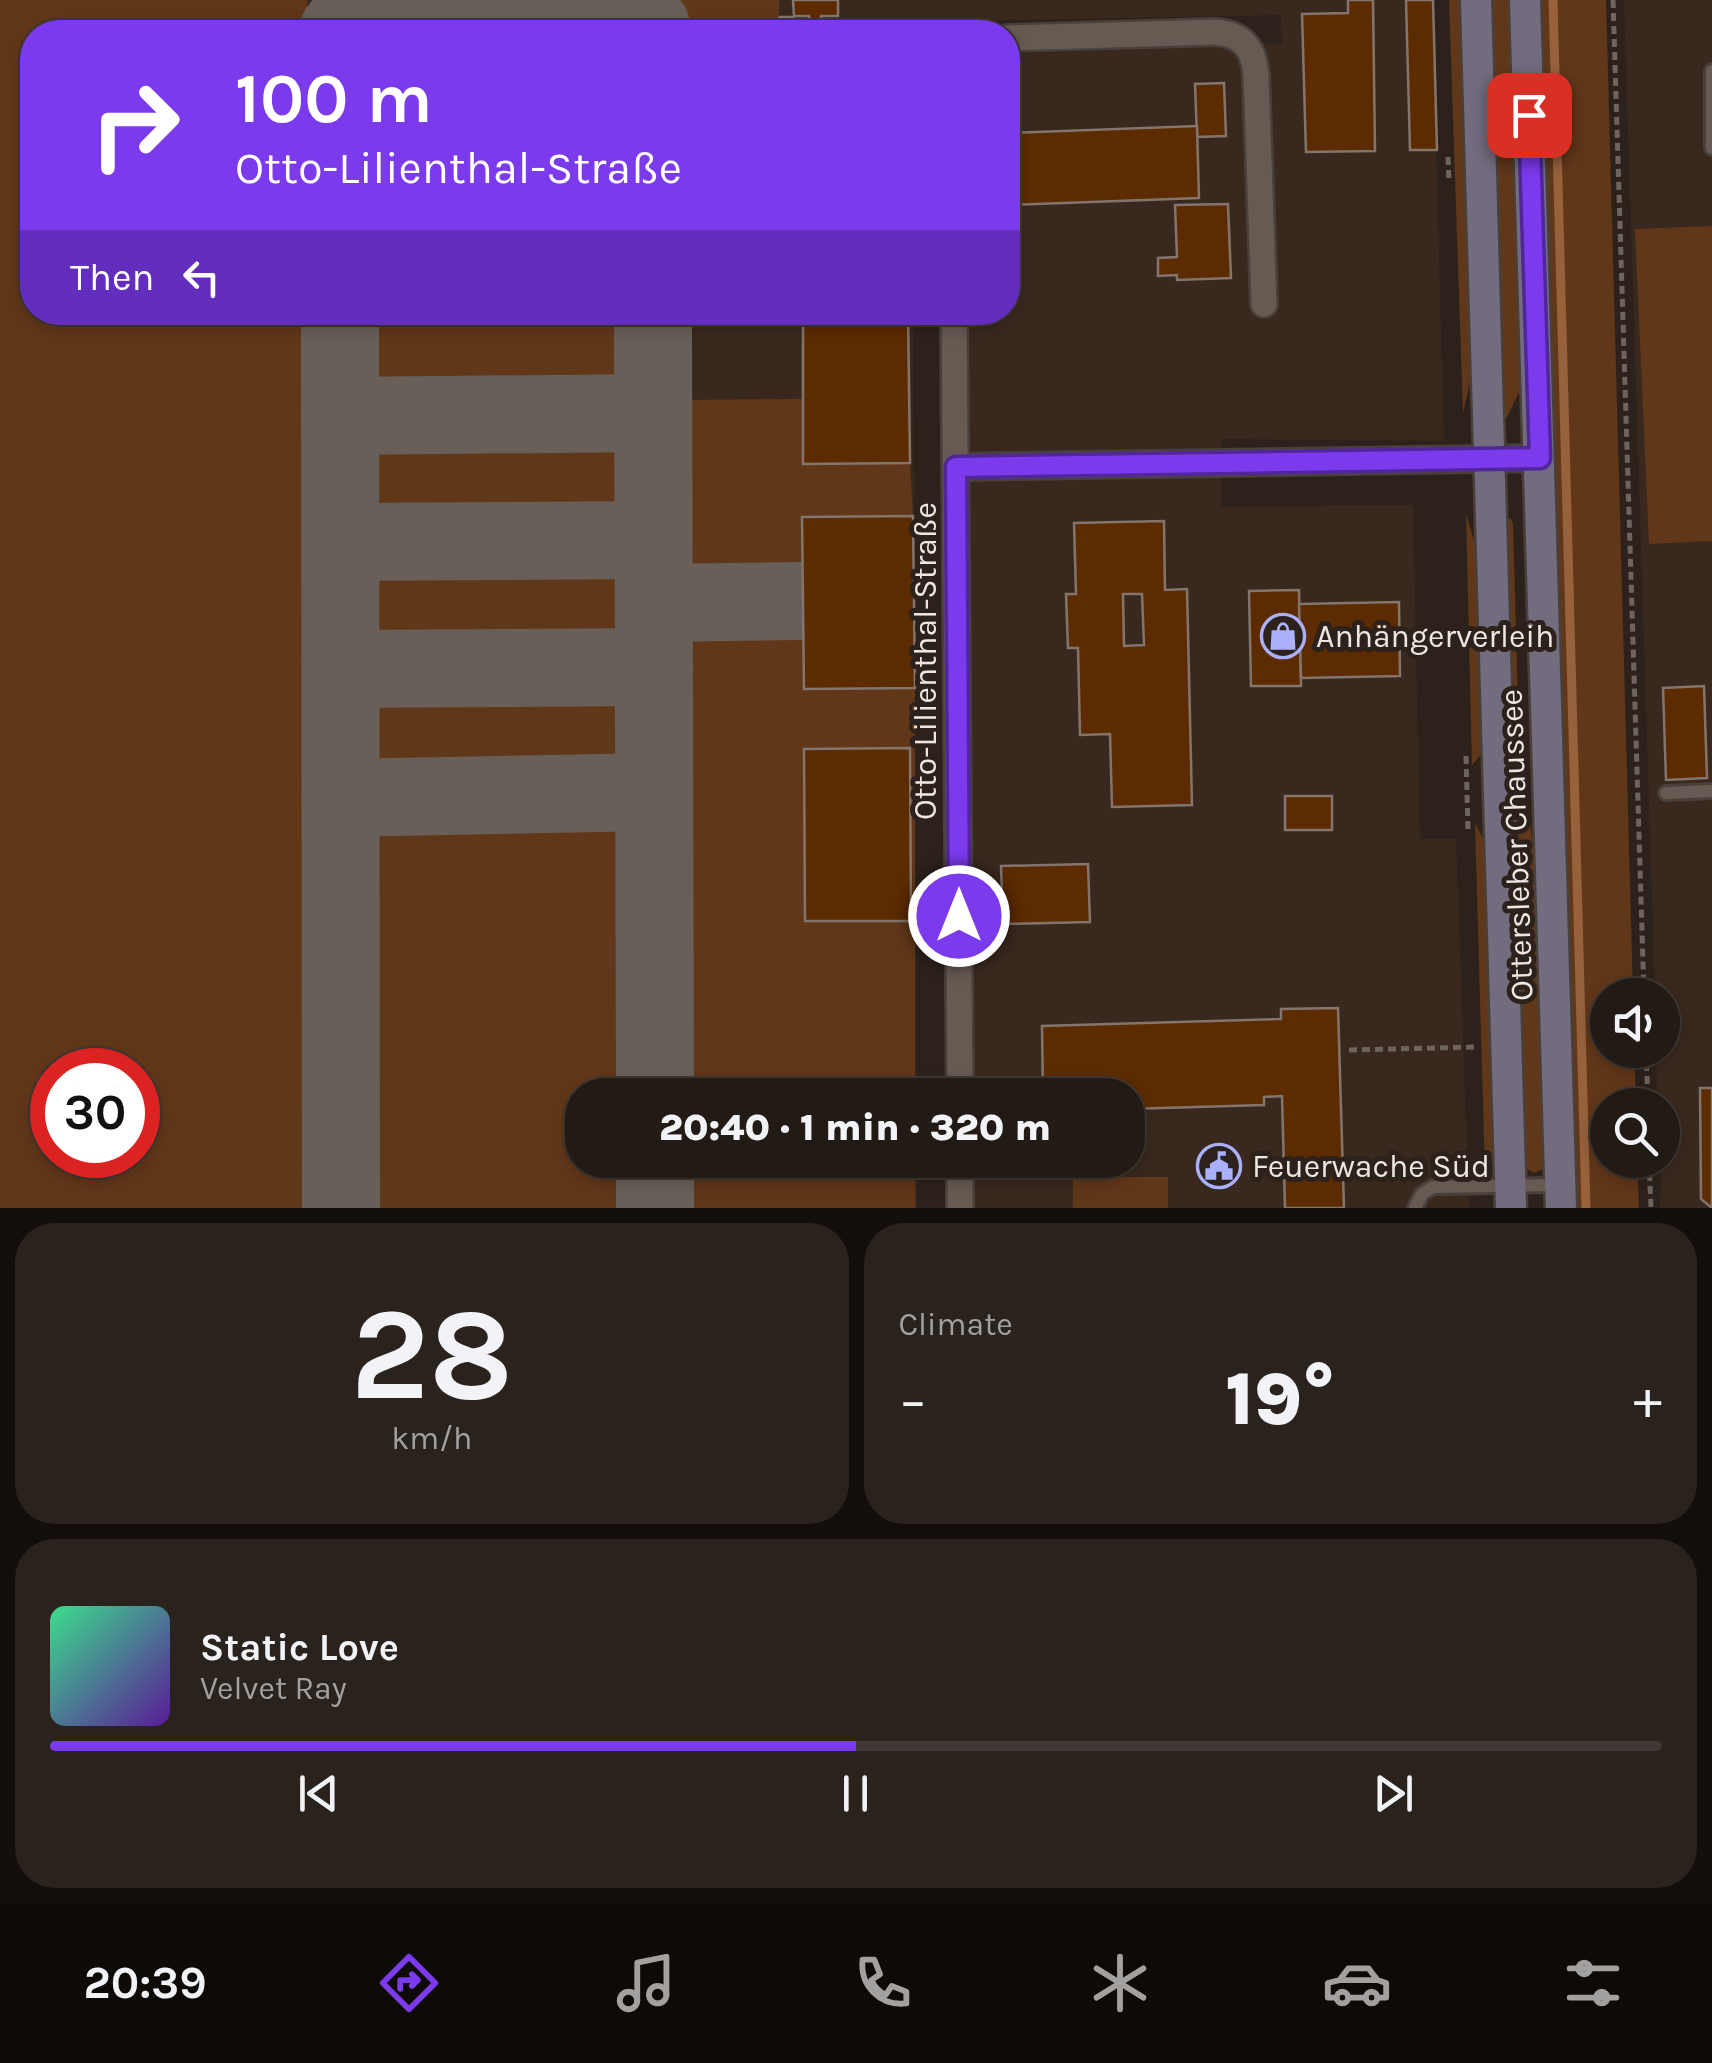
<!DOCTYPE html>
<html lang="en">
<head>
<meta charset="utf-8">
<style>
  :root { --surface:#221a14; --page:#2a231d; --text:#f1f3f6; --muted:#a2a1a0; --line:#3f3834; --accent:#7c3aed }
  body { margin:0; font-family:Karla,sans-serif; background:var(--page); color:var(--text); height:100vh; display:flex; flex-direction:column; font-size:38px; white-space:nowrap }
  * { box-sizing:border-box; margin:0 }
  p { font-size:32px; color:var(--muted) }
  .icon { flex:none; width:55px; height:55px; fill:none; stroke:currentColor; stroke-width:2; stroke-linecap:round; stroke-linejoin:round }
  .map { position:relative; height:1208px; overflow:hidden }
  .drawer { display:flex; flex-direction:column; gap:15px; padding:15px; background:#130e0b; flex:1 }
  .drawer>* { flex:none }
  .banner { position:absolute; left:20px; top:20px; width:1000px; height:305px; border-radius:40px; box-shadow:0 5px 15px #0003,0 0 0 2px var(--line); background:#7c3aed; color:#fff; overflow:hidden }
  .tools { position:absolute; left:1590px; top:978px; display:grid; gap:20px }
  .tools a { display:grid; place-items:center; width:90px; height:90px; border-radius:50%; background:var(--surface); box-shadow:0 5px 15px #0003,0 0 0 2px var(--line); font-size:50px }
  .speed { position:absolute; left:30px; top:1048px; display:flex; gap:20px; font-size:50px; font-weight:700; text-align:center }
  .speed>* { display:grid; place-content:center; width:130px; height:130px; border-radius:50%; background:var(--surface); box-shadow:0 5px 15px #0003,0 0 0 2px var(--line); line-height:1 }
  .speed .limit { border:15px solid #d22; background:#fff; color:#111 }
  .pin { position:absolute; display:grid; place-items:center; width:85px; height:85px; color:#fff; margin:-42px; border-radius:20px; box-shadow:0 5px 15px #0006 }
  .me { position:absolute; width:110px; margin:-55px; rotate:0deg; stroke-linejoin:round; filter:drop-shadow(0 0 8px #0008) }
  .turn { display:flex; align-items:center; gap:35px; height:210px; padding:0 50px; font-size:45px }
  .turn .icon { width:130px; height:130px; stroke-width:2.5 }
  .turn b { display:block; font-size:70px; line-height:85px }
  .then { display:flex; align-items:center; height:95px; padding:0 50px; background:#0003; gap:20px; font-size:38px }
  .big { font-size:75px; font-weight:800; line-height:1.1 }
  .drawer .tile { flex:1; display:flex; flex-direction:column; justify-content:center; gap:15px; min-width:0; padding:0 35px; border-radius:40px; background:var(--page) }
  .drawer .dial { align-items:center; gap:0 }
  .dial b { font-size:130px; line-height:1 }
  .song { display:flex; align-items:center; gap:30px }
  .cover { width:120px; height:120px; border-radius:15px; background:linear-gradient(135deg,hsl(150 70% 55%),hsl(270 70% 35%)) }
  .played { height:10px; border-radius:5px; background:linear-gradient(90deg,var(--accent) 50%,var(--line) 50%) }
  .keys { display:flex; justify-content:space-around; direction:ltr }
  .heat { display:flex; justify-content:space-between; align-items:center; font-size:55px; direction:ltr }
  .drawer .tiles { flex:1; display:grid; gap:15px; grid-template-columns:1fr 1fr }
  .tile:last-child { grid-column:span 2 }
  .trip { position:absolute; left:565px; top:1078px; width:580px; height:100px; border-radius:40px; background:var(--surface); box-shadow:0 5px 15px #0003,0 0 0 2px var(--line); font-weight:800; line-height:100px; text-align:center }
  .tabs { display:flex; height:160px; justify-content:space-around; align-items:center; background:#0e0a08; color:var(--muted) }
  .tabs .icon { width:70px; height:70px }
  .tabs .selected { color:var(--accent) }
  .tabs b { font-size:45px; color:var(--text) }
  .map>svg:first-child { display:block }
  .built { fill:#39281e; fill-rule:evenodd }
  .green { fill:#613719; fill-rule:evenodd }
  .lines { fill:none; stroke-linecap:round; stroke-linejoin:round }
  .stream { stroke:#97613c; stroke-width:9 }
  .taxiway { stroke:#685f58; stroke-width:78 }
  .building { fill:#5c2b00; stroke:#83756d; stroke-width:2.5; fill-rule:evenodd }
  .service-casing { stroke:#49403b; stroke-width:18 }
  .minor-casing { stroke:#49403b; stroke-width:30 }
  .secondary-casing { stroke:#49403b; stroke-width:35 }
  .path { stroke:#6d645d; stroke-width:5; stroke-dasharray:8 5; stroke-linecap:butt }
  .service { stroke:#665a52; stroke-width:12 }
  .minor { stroke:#665a52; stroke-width:25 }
  .secondary { stroke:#736c7f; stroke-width:30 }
  .route-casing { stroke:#51269a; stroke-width:25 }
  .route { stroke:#7c3aed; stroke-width:18 }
  .labels { text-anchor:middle; stroke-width:10; stroke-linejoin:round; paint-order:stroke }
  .poi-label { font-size:32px; fill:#ede6e1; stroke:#2d221b; text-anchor:start }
  .street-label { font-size:32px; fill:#ede6e1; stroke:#2d221b }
</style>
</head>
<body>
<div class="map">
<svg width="1712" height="1208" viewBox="0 0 1712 1208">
  <rect width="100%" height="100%" fill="#2d221b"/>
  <g class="built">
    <path d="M0 0H1432L1444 441 1221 439 1222 507 1413 505 1420 839H1456L1469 1208H974V1160H1128V1095H973L966 313 1008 312V54L1282 43 1281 15 965 21V32H32V312L913 313 917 1095H582V1160H917V1208H0ZM52 1070H138V1155H52Z"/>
    <path d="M1624 0H1712V1208H1660L1662 1105H1657L1656 1050H1662V995H1655Z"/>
  </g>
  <g class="green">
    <path d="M0 0H307V32H32V312L308 313 310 1208H0ZM52 1070H138V1155H52Z"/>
    <path d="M371 0H628V7L371 8Z"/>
    <path d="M672 0H779V16L772 24V32H672Z"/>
    <path d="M1449 0H1460L1472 372 1463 413Z"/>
    <path d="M1491 0H1511L1522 386 1506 419 1503 416Z"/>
    <path d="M1540 0H1606L1633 995H1608V1050H1634L1636 1105H1608V1160H1637L1639 1208H1576Z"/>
    <path d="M1712 226V541L1649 544 1635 229Z"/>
    <rect x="372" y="313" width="259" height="81"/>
    <path d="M804 399 803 464 910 463 913 516 802 518 804 689 915 688V1095H676V400Z"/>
    <path d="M630 437 633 1095H582V1160H634V1208H374L373 439Z"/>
    <path d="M1466 514 1477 551 1484 751 1472 765Z"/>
    <path d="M1510 518 1513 523 1518 701 1537 887 1546 1162 1543 1169 1534 1173 1527 1169 1525 1163 1506 521Z"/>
    <path d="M1475 823 1486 844 1495 1154 1485 1174Z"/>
    <rect x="676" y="1160" width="239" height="48"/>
    <rect x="1073" y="1177" width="95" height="31"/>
  </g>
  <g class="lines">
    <path class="stream" d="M1553 0 1586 1208"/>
    <g class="taxiway">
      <path d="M339 29 651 26"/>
      <path d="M340 312 341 1208"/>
      <path d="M653 312 655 1095"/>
      <path d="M340 416 653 413"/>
      <path d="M341 542 653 540"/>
      <path d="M654 603 803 601"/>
      <path d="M341 669 654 667"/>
      <path d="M342 798 654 792"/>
      <path d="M655 1160V1208"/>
    </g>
  </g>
  <g class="building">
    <path d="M793 0H838V16H821V32H810L809 16H794Z"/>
    <path d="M1348 0H1373L1375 151 1306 152 1302 14 1348 13Z"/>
    <path d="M1406 0H1433L1437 150H1410Z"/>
    <path d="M780 17H793L799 24V32H772V24Z"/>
    <path d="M1224 83 1226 136 1197 137 1195 84Z"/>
    <path d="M1197 126 1199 198 1008 205V133Z"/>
    <path d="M1228 204 1231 278 1177 280V275L1158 276V258L1177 257 1175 205Z"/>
    <path d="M803 312H908L910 463 803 464Z"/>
    <path d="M913 516 915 688 804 689 802 517Z"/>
    <path d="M1164 521 1165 590 1187 589 1192 805 1112 807 1110 734 1080 735 1078 648H1068L1066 594H1076L1074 523ZM1123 594H1142L1144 645 1124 646Z"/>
    <path d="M1299 590 1301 686H1251L1249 591Z"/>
    <path d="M1399 602 1400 676 1301 678 1299 604Z"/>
    <path d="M1704 686 1707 778 1666 780 1663 688Z"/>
    <path d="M910 748 911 921H805L804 749Z"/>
    <rect x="1285" y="796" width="47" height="34"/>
    <path d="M1088 864 1090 922 1003 924 1001 866Z"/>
    <path d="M1338 1008 1344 1208H1285L1282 1096 1264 1097V1105L1129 1109 1131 1142H1128V1095H1043L1042 1026 1281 1019V1009Z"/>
    <path d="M1700 1088H1712V1208L1701 1199Z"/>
  </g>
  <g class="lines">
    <defs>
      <g id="service">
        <path d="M1712 71V148"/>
        <path d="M1666 793 1712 791"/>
        <path d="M1415 1208 1422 1194 1433 1187 1558 1185"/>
      </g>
      <g id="minor">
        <path d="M1008 38 1215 32C1242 34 1254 48 1256 75L1264 304"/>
        <path d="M954 312 960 1095"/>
        <path d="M956 467 1540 458"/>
        <path d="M960 1160V1208"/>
      </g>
      <g id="secondary">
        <path d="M1476 0 1511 1208"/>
        <path d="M1525 0 1561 1208"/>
      </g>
    </defs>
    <use href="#service" class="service-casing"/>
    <use href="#minor" class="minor-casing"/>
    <use href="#secondary" class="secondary-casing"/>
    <g class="path">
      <path d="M1613 0 1644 995"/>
      <path d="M1448 157 1449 181"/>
      <path d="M1466 756 1468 830"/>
      <path d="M1349 1050 1476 1047"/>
      <path d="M1646 1050 1648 1105"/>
      <path d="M1649 1160 1651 1208"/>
    </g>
    <use href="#service" class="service"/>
    <use href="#minor" class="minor"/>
    <use href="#secondary" class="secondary"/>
  </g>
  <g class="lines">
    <defs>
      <path id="route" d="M959 916 956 467 1540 458 1529 115"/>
    </defs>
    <use href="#route" class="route-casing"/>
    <use href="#route" class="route"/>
  </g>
  <defs>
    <symbol id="shop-ring" viewBox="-11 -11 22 22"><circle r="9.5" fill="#2d221b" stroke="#aab0fb" stroke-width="1.5"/><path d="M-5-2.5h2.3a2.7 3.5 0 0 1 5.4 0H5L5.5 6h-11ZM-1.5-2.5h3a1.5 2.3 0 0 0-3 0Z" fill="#aab0fb"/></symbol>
    <symbol id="civic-ring" viewBox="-11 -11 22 22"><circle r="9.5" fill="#2d221b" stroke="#aab0fb" stroke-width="1.5"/><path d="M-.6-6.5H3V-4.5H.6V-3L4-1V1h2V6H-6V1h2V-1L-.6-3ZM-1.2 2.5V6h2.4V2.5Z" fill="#aab0fb"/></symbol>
  </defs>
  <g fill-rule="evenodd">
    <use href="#shop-ring" x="1258" y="611" width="50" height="50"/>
    <use href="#civic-ring" x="1194" y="1141" width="50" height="50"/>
  </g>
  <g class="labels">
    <g class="poi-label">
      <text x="1316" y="647">Anhängerverleih</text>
      <text x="1252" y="1177">Feuerwache Süd</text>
    </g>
    <g class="street-label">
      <text transform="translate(925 661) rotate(-90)" y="11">Otto-Lilienthal-Straße</text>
      <text transform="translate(1516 845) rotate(-92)" y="11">Ottersleber Chaussee</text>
    </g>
  </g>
</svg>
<div class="tools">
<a><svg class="icon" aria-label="sound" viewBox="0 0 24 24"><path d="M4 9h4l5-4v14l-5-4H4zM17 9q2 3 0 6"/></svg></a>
<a><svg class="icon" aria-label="search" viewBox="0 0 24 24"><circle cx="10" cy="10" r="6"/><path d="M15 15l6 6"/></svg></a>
</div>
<div class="speed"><div class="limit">30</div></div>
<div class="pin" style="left:1529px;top:115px;background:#d93025"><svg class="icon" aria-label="arrive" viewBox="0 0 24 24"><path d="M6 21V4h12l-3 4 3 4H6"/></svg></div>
<svg class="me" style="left:959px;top:916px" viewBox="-20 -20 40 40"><circle r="17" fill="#7c3aed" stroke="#fff" stroke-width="3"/><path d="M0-11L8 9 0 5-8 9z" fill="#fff"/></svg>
<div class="trip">20:40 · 1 min · 320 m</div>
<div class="banner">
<div class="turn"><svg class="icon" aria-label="right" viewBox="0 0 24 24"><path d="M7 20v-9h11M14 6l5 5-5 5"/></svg><div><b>100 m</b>Otto-Lilienthal-Straße</div></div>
<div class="then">Then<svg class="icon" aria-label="left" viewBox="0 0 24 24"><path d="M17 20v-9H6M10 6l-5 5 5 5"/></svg></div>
</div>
</div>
<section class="drawer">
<div class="tiles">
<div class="tile dial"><b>28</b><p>km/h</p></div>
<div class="tile"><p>Climate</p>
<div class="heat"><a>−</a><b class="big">19°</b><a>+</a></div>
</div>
<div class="tile">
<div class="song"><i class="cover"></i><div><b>Static Love</b><p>Velvet Ray</p></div></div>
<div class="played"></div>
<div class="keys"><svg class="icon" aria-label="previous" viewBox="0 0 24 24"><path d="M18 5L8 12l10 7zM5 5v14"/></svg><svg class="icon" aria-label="pause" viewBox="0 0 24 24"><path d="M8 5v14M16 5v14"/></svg><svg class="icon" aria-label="next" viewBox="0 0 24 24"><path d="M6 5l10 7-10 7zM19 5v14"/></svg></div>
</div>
</div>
</section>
<nav class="tabs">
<b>20:39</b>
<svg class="icon selected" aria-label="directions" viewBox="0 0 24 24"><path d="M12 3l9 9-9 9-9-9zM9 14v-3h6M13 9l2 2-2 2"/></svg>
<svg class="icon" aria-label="music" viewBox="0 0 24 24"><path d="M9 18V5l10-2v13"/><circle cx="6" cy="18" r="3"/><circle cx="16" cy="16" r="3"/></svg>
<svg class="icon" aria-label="phone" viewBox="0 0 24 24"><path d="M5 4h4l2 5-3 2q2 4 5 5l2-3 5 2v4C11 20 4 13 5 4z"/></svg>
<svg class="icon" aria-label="climate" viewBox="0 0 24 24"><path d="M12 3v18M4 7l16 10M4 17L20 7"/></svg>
<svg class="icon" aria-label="car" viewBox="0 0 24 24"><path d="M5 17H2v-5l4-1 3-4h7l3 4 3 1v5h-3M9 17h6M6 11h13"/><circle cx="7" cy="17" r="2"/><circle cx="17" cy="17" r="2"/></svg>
<svg class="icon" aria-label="filters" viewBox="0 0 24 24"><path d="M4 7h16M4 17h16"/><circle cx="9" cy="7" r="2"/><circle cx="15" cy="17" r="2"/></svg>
</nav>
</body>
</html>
